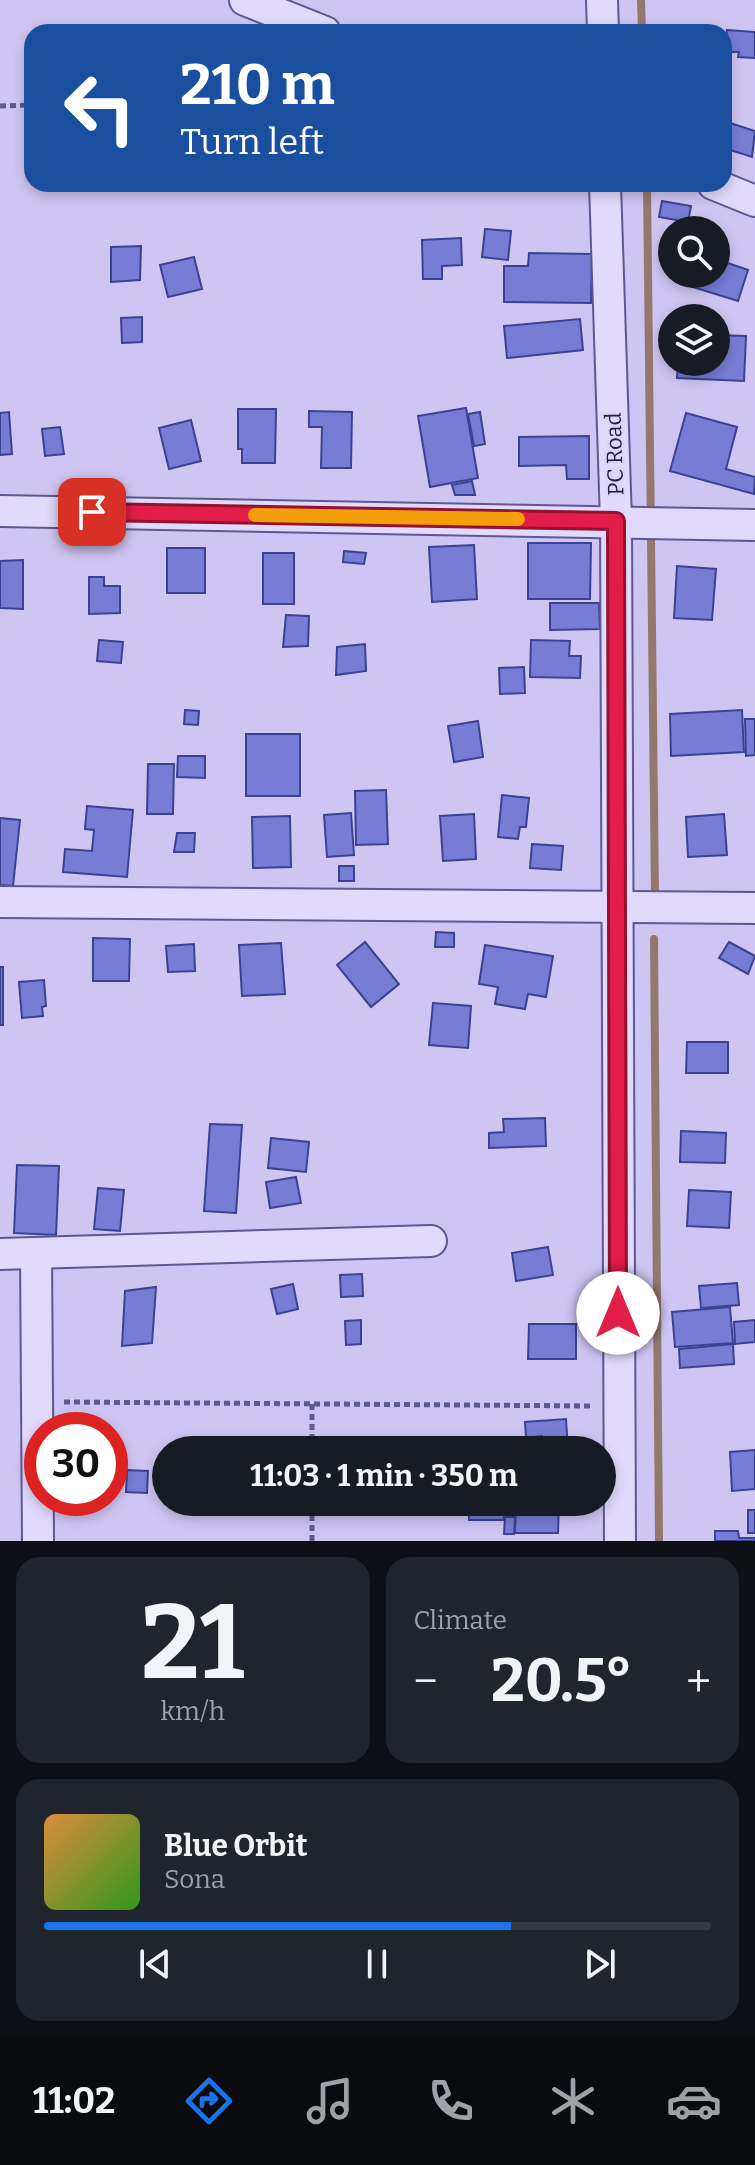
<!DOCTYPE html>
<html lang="en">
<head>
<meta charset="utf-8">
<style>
  :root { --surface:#171b24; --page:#20242c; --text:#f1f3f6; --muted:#9ea1a6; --line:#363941; --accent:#1a73e8 }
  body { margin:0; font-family:Bitter,serif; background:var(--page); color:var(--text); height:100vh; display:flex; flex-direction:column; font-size:30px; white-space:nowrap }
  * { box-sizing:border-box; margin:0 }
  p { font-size:26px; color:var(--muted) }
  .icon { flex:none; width:44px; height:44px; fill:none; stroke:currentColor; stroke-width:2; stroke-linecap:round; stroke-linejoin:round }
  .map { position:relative; height:1541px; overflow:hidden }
  .panel { display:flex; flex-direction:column; gap:16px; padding:16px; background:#0d0f14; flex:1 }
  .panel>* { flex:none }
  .guide { position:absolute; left:24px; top:24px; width:708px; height:168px; border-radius:24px; box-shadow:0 4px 12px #0003; background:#1a4fa0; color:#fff; overflow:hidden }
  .buttons { position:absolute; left:658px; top:216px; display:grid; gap:16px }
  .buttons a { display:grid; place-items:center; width:72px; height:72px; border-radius:50%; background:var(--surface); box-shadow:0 4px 12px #0003; font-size:40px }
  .speed { position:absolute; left:24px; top:1412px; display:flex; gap:16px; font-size:40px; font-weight:700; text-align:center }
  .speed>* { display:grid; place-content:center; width:104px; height:104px; border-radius:50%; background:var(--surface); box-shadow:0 4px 12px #0003; line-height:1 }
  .speed .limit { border:12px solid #d22; background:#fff; color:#111 }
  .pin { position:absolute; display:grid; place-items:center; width:68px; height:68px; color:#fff; margin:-34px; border-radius:16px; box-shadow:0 4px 12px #0006 }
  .me { position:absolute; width:88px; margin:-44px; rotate:0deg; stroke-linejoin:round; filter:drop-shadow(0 0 6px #0008) }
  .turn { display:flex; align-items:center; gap:28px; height:168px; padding:0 24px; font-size:36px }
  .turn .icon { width:104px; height:104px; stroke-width:2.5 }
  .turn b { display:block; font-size:56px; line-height:68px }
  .big { font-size:60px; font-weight:700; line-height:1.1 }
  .panel .card { flex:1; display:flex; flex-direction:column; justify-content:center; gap:12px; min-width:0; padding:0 28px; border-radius:24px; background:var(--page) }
  .panel .dial { align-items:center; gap:0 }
  .dial b { font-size:104px; line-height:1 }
  .song { display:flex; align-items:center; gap:24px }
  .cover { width:96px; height:96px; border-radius:12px; background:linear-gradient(135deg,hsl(30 70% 55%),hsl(110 70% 35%)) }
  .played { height:8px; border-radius:4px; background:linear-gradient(90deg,var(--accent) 70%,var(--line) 70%) }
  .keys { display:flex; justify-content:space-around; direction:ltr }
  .heat { display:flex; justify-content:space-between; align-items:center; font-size:44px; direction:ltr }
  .panel .tiles { flex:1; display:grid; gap:16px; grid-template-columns:1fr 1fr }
  .card:last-child { grid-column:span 2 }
  .trip { position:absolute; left:152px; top:1436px; width:464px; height:80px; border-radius:40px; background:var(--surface); box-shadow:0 4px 12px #0003; font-weight:700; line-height:80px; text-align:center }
  .dock { display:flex; height:128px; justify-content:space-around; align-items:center; background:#090b0e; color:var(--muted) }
  .dock .icon { width:56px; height:56px }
  .dock .on { color:var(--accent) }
  .dock b { font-size:36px; color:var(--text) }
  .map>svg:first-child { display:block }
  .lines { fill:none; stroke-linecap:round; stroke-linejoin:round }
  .stream { stroke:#95786c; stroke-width:8 }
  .building { fill:#777dd5; stroke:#3c4292; stroke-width:2 }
  .street-casing { stroke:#5c5990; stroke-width:34 }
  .path { stroke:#5c5990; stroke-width:5; stroke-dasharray:6 4; stroke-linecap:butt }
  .street { stroke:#e2dafc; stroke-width:30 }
  .route-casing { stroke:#92132f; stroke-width:20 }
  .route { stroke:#e11d48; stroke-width:14 }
  .slow { stroke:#f59e0b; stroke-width:14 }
  .labels { text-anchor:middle; stroke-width:6; stroke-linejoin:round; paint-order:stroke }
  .street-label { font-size:22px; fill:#1e1e3f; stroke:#ded6f9 }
</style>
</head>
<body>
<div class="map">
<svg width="755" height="1541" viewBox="0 0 755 1541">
  <rect width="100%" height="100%" fill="#cfc5f3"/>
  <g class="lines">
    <g class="stream">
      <path d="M641 0 642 32"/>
      <path d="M647 184 655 895"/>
      <path d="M654 939 659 1541"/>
    </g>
  </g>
  <g class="building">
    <path d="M727 30 755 32V58L738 57 739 52H725Z"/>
    <path d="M724 121 755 131 752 157 724 148Z"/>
    <path d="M662 201 691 206 688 222 659 217Z"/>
    <path d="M485 229 511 231 508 260 482 257Z"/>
    <path d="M461 238 462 265 442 266V279H423L422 240Z"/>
    <path d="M141 246 140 280 111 282V247Z"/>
    <path d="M529 253 592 254 591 303 504 302V266H528Z"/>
    <path d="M194 257 202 289 168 297 160 265Z"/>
    <path d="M716 259 748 270 738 301 680 283 683 274H716Z"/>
    <path d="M142 317V342L122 343 121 318Z"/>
    <path d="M580 319 583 350 507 358 504 326Z"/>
    <path d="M716 335 746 336 744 381 677 378 678 362H716Z"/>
    <path d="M466 408 478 478 430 487 418 416Z"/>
    <path d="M238 409H276L275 463H242V449H238Z"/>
    <path d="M309 411 352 412 351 468H321L322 427H309Z"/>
    <path d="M9 412 12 454 0 455V413Z"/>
    <path d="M480 412 485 444 474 446 468 414Z"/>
    <path d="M686 413 737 427 726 469 755 477 754 494 670 471Z"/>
    <path d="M191 420 201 461 169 469 159 428Z"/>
    <path d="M60 427 64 454 45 456 42 429Z"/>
    <path d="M589 436V479H567L566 465 519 466V437Z"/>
    <path d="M472 481 475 495H455L452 485Z"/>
    <path d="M528 543H591L590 599H528Z"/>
    <path d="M474 545 477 599 432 602 429 547Z"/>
    <rect x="167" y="548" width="38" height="45"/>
    <path d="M344 551 366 553 364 564 343 562Z"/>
    <rect x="263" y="553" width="31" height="51"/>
    <path d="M23 560V609L0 608V561Z"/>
    <path d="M677 566 716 569 712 620 674 618Z"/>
    <path d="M89 577H104V586H120V613L89 614Z"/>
    <path d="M550 603H599L600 629 550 630Z"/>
    <path d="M286 615 309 616 308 646 283 647Z"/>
    <path d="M99 640 123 642 121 663 97 661Z"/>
    <path d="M531 640 570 641 569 656H581L580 678 530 677Z"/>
    <path d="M365 644 366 671 336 675 337 647Z"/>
    <path d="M524 667 525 693 500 694 499 668Z"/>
    <path d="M185 710 199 711 198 725 184 724Z"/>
    <path d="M742 710 744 752 671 756 670 714Z"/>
    <path d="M745 719H755V755L746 756Z"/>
    <path d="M478 721 483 757 454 762 448 726Z"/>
    <rect x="246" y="734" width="54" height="62"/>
    <path d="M178 756H205V778L177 777Z"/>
    <path d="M148 764H174L173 814H147Z"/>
    <path d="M386 790 388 844 356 845 355 791Z"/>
    <path d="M502 795 529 798 526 827H520L518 839 498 837Z"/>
    <path d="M87 806 133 810 127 877 63 872 65 849 92 851 94 830 85 829Z"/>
    <path d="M351 813 354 855 327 857 324 815Z"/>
    <path d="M474 814 476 859 443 861 440 816Z"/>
    <path d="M724 814 727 855 688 857 686 817Z"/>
    <path d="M290 816 291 867 253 868 252 817Z"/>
    <path d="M0 818 20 820 13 886 0 885Z"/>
    <path d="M177 833H195L194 852H174Z"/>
    <path d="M532 844 563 846 561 870 530 868Z"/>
    <rect x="339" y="866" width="15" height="15"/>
    <path d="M436 932 454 933V947H435Z"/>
    <path d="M93 938 130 939 129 981H93Z"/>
    <path d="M365 942 399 984 371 1007 337 965Z"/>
    <path d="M729 942 755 956 748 974 719 958Z"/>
    <path d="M281 943 285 994 242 996 239 945Z"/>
    <path d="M194 944 195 971 168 972 166 946Z"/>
    <path d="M485 945 553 956 546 997 528 994 525 1009 495 1004 498 987 479 984Z"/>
    <rect x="0" y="967" width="3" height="58"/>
    <path d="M44 980 46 1006 42 1007 43 1016 22 1018 19 982Z"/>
    <path d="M433 1003 471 1006 468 1048 429 1045Z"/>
    <path d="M687 1042H728V1073H686Z"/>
    <path d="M545 1118 546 1146 489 1148V1133L504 1132 503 1119Z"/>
    <path d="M210 1124 242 1125 236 1213 204 1211Z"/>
    <path d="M681 1131 726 1133 725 1163 680 1162Z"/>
    <path d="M271 1138 309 1142 306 1172 268 1168Z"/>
    <path d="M17 1165 59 1166 56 1235 14 1233Z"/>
    <path d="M296 1177 301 1203 270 1208 266 1182Z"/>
    <path d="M98 1188 124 1190 120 1231 94 1229Z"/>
    <path d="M689 1190 731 1192 729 1228 687 1226Z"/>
    <path d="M548 1247 553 1275 516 1281 512 1253Z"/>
    <path d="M362 1274 363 1296 341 1297 340 1275Z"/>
    <path d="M737 1283 739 1305 701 1308 699 1286Z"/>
    <path d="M293 1284 298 1309 277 1314 271 1289Z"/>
    <path d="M156 1287 152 1343 122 1346 125 1291Z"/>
    <path d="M730 1307 733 1343 675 1347 672 1312Z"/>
    <path d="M361 1320V1344L346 1345 345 1321Z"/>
    <path d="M755 1320V1342L735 1344 734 1322Z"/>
    <path d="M529 1324H576V1359H528Z"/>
    <path d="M733 1344 734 1364 680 1368 679 1349Z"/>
    <path d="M566 1419 568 1450H542V1436L526 1438 525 1422Z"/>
    <path d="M755 1450V1489L732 1491 730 1452Z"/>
    <path d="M127 1470 148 1471 147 1493 126 1492Z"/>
    <rect x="469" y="1502" width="35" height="18"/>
    <path d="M516 1502 559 1503 558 1533H515Z"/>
    <rect x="748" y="1510" width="7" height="23"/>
    <path d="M505 1517H515L514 1534H504Z"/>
    <path d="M715 1531H738L739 1538H755V1541H715Z"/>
  </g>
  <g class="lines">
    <defs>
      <g id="street">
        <path d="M245 0 325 32"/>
        <path d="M602 0 603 32"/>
        <path d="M605 184 616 521 620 1541"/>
        <path d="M713 184 755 201"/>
        <path d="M0 511 755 525"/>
        <path d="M0 902 755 908"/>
        <path d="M36 1253 38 1541"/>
        <path d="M0 1254 431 1241"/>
      </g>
    </defs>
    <use href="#street" class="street-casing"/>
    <g class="path">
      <path d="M0 106 32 105"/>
      <path d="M64 1402 594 1406"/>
      <path d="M312 1450V1404"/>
      <path d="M312 1541V1502"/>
    </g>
    <use href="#street" class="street"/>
  </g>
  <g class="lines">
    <defs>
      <path id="route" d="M92 512 616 521 618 1313"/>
    </defs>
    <use href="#route" class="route-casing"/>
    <use href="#route" class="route"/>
    <path class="slow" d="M255 515 518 519"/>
  </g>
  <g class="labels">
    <g class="street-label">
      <text transform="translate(614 454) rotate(-92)" y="8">PC Road</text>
    </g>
  </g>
</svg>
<div class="buttons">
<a><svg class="icon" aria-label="search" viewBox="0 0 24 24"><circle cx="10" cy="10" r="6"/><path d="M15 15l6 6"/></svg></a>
<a><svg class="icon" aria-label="layers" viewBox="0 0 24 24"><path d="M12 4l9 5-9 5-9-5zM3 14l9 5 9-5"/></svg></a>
</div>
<div class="speed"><div class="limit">30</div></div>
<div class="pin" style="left:92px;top:512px;background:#d93025"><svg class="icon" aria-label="arrive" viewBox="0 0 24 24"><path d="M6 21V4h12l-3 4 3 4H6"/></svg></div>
<svg class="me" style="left:618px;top:1313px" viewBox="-20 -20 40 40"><circle r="19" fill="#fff"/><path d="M0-13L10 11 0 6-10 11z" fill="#e11d48"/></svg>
<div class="trip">11:03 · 1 min · 350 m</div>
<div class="guide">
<div class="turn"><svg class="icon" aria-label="left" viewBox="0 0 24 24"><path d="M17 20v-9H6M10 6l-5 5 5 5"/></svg><div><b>210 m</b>Turn left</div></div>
</div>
</div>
<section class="panel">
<div class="tiles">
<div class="card dial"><b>21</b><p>km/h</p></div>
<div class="card"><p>Climate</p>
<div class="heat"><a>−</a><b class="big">20.5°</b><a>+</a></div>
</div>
<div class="card">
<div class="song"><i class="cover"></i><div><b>Blue Orbit</b><p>Sona</p></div></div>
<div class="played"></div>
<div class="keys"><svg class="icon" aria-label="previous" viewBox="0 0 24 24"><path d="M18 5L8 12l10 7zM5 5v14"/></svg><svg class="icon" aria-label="pause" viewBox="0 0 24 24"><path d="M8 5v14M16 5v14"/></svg><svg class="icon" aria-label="next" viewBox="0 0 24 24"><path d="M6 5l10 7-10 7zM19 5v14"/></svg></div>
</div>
</div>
</section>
<nav class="dock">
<b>11:02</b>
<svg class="icon on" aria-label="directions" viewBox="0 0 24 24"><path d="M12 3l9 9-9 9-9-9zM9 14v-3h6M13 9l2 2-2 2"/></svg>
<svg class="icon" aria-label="music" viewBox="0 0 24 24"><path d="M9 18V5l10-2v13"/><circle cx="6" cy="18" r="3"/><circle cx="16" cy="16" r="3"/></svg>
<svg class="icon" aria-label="phone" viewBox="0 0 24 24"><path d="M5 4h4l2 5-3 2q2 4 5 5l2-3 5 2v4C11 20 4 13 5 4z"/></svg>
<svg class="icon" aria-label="climate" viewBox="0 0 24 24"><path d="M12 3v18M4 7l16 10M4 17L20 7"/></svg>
<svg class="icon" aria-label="car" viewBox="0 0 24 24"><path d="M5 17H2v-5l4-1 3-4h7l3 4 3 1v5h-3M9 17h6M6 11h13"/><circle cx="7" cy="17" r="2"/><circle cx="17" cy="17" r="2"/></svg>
</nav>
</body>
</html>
